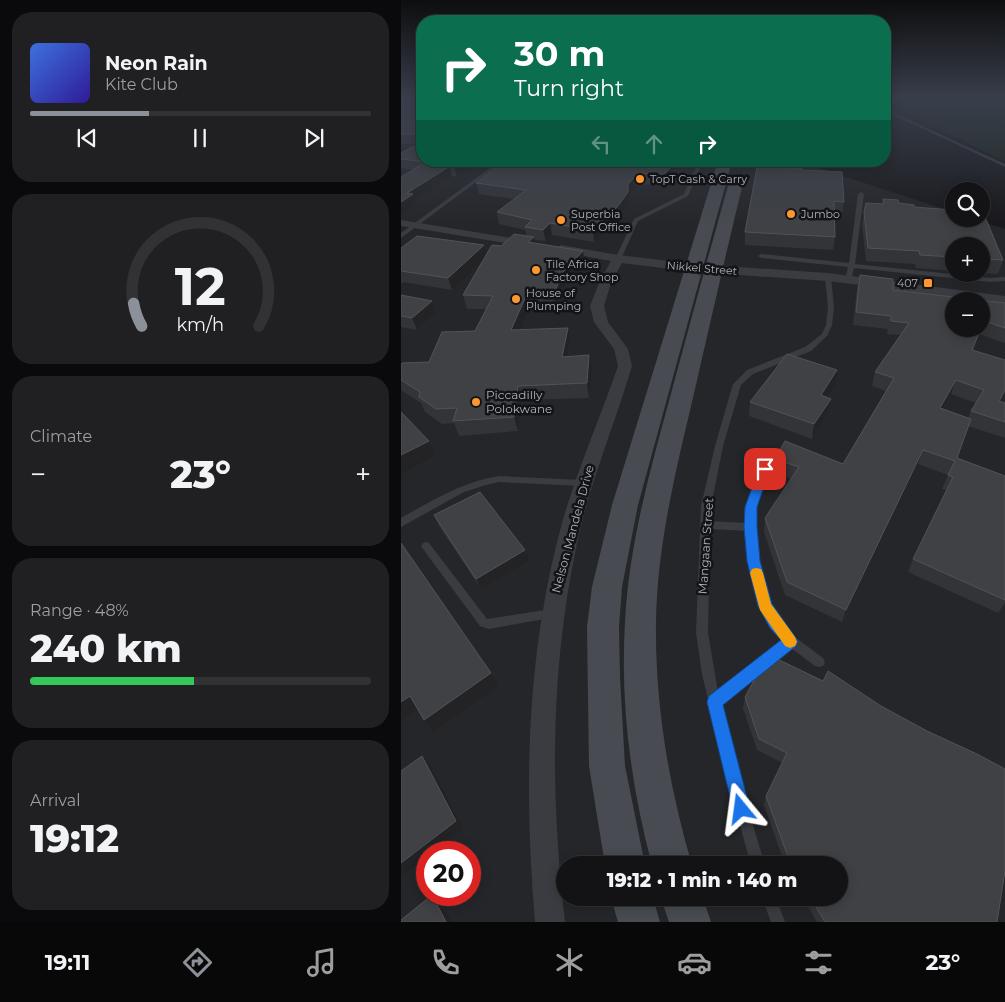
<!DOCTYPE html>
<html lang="en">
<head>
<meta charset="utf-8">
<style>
  :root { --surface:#131315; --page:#202022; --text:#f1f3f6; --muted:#9d9ea0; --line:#323234; --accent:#8c9099 }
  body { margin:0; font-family:Montserrat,sans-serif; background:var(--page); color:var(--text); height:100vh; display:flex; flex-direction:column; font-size:19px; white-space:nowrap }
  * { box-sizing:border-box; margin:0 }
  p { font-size:16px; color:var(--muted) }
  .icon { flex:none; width:28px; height:28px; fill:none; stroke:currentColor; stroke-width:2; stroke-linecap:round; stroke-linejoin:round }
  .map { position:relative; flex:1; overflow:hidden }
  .details { display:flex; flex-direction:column; gap:12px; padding:12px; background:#0a0a0c; width:401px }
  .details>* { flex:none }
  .top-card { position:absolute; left:15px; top:15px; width:475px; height:152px; border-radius:20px; box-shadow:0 2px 12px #0003,0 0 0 1px var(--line); background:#0b6e4f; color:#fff; overflow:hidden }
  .controls { position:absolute; left:544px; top:182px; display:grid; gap:10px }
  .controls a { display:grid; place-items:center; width:45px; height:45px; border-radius:50%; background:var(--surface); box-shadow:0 2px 12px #0003,0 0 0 1px var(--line); font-size:25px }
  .speed { position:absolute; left:15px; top:841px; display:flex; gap:10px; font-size:25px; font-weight:700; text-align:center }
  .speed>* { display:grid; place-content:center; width:65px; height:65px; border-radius:50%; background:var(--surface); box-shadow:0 2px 12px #0003,0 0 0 1px var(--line); line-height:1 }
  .speed .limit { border:8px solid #d22; background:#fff; color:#111 }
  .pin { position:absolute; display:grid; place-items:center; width:42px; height:42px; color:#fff; margin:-21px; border-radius:10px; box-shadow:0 2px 8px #0006 }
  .me { position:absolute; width:55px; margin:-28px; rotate:344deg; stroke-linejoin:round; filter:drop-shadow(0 0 4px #0008) }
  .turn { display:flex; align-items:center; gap:18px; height:105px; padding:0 15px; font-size:22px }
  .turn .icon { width:65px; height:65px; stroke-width:2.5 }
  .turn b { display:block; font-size:35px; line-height:42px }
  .lanes { display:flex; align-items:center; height:48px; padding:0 15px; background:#0003; justify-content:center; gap:25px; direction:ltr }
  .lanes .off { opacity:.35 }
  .big { font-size:38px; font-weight:800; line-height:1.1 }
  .details .card { flex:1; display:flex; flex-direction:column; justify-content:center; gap:8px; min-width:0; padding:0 18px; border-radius:20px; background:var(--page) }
  .details .dial { align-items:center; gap:0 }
  .dial svg { height:130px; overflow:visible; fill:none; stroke:var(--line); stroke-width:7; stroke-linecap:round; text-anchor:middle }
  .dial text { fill:var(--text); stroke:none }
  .song { display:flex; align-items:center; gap:15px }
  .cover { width:60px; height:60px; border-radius:8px; background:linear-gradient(135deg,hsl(220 70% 55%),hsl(250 70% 35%)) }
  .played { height:5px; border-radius:2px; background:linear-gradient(90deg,var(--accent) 35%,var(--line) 35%) }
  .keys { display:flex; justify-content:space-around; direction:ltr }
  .heat { display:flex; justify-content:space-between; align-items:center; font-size:28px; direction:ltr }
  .charge { height:8px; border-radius:4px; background:linear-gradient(90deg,#34c759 48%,var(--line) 0) }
  .trip { position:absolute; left:155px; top:856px; width:292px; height:50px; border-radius:25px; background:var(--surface); box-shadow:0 2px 12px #0003,0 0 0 1px var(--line); font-weight:800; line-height:50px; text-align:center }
  .tabs { display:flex; height:80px; justify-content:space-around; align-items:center; background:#080808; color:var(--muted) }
  .tabs .icon { width:35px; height:35px }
  .tabs .current { color:var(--accent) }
  .tabs b { font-size:22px; color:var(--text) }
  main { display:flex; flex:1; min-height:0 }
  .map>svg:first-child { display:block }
  .built { fill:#252629; fill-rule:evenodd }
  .green { fill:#1f271f }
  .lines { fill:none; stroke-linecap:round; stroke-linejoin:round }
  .lane { fill:#3a3c41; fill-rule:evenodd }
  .street { fill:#3a3c41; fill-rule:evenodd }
  .secondary { fill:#484b51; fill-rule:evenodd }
  .wall { fill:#323437; fill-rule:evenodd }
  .shaded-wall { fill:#232326 }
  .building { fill:#3f4145; stroke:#505358; fill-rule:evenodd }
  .route { fill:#1a73e8; stroke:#114b97 }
  .slow { fill:#f59e0b }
  .poi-dot { fill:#fe972f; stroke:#141417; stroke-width:2 }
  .labels { text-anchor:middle; stroke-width:5; stroke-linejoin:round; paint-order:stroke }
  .far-poi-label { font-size:11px; fill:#abb3bc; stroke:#141417; text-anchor:start }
  .far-street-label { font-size:11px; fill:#abb3bc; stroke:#141417 }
  .poi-label { font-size:12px; fill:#abb3bc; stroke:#141417; text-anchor:start }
  .street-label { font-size:12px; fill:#abb3bc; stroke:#141417 }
</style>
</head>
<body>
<main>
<section class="details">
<div class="card">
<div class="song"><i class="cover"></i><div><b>Neon Rain</b><p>Kite Club</p></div></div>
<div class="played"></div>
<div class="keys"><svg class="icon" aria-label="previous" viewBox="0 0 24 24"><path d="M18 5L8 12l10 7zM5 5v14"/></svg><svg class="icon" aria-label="pause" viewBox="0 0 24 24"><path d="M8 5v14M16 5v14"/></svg><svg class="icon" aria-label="next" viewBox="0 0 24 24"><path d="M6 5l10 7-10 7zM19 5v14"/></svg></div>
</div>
<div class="card dial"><svg viewBox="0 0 100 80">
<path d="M14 69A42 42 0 1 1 86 69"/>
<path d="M14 69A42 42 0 0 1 9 55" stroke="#8c9099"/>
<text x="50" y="56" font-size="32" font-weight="700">12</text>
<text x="50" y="72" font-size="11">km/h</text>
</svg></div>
<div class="card"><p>Climate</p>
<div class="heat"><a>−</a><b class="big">23°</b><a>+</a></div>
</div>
<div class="card"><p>Range · 48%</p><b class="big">240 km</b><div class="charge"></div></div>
<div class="card"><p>Arrival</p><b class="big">19:12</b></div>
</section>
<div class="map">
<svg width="604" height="922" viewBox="0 0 604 922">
  <rect width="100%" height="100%" fill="#19191c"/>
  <path class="built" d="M0 98H21V161H396L552 212V219H572L604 229V922H0ZM552 246H580V274H552ZM552 301H580V329H552ZM26 852H69V895H26ZM164 865H439V898H164Z"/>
  <path class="green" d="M484 98H604V161L484 103Z"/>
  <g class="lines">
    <g class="lane">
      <path d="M484 109 604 164V167L484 111Z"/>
      <path d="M76 161 95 163 98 161H103L0 238V233L92 166Z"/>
      <path d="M298 161H302L287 196 237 221 220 259 215 260 214 259 233 219 283 194Z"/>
      <path d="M460 192 463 194 454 264 589 278 604 277V281L589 282 453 268 450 280 447 282 444 280 447 267 360 258 357 256 360 254 448 263 457 194Z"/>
      <path d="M427 275 430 277 433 307 431 325 426 336 410 351 352 374 340 385 322 446 310 506 309 521 346 523 345 507 366 453 370 450 373 451 374 453 355 507 358 561 369 605 378 620 394 637 422 658 424 662 422 666 418 667 414 666 390 648 320 705 336 772 364 865H350L324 772 301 674 295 633 300 506 314 446 332 384 346 370 404 347 421 334 425 325 427 307 424 277ZM309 529 346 531 348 561 359 606 370 626 382 640 317 692 307 633Z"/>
      <path d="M98 476 182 480 185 481 187 483 185 485 182 486 98 482 85 485 63 492 0 527V518C32 500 61 482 98 476Z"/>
      <path d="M25 542 28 543 86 619 151 609 155 611 156 614 155 617 88 629 79 626 22 549 20 546 22 543Z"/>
      <path d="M361 898H375L384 922H370Z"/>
    </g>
    <g class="street">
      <path d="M0 220 129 241 135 244 129 247 0 226Z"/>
      <path d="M160 245 217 255 294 264 427 273 604 296V304L427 281 294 272 221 263 210 283 203 306 207 322 227 349 231 366C214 424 190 479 177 539 149 666 149 793 164 922H134C123 793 125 664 157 538 172 479 197 424 217 366L213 349 193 322 189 306 198 283 210 261 156 251 154 249Z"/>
    </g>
    <g class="secondary">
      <path d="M317 161H331L237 505 221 587 218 627 219 677 224 766 244 865H204L188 766 186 627 191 587 211 505Z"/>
      <path d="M336 175 341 176 343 179C326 249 310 319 294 389 276 466 256 543 255 623 254 706 268 786 291 865H251C230 786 219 705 224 622 228 543 250 467 271 390 290 320 309 249 329 179L331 176Z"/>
      <path d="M210 898H252L259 922H217Z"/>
      <path d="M260 898H302L310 922H268Z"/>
    </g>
  </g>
  <g class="wall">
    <rect x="0" y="98" width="21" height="46"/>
    <path d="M0 153 76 164 56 177 51 176 14 200 16 205 0 215 12 170 0 168Z"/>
    <path d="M274 166V174L262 186 238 184 228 195V203L218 218 193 242 151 235 145 241 133 240 134 243 182 251 184 265 163 287 154 311 128 310 120 329 169 342 167 356 191 370 188 398 121 400 117 431 58 436 53 423 41 424 24 412 20 403 1 391 0 389V365L28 362 74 331 85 309H66L62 295 81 261 51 290 2 282 0 284V248L83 245 85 254 100 246 126 236 124 230 98 224 96 212 113 199 78 194 75 183Z"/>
    <path d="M400 170 443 202 441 215 433 214 434 237 432 250 344 245V232Z"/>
    <path d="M482 199 497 200 498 203 513 205V207L552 210V219H580V212H582L602 260 597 274 580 273V246H552V271L515 268 514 264 465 261 461 224 465 203 481 204Z"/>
    <path d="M459 275 492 290 604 303V343L578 334 572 350 604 360V392L599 402 604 403V438L567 426 556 458 604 476V603L597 613 507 572 512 559 545 490 541 489 547 475 517 464 441 622 384 595 363 532 364 518 391 479 373 472 374 459 442 464 485 391 471 386 474 372 499 335 486 334 487 329 452 325 456 288ZM550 394 575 403 570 411 567 418 541 408Z"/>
    <path d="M0 295 35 313 16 330 0 327Z"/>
    <path d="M434 385 425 397 430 399 427 413 411 439 348 416 349 402Z"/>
    <path d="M33 515 128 561 80 589 38 526Z"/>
    <path d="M344 697 596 922H416L408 908 396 900 395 898H439V865H384L363 805 365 796 382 763 356 750 342 708Z"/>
  </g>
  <g class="shaded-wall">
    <path d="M62 161H75L76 164 56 177 53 167Z"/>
    <path d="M268 161H278L274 166V174L262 186V175Z"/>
    <path d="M49 166 51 176 14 200 16 205 0 215V202L6 193Z"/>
    <path d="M238 173V184L228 195V203L218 218 193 242 192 230 227 184Z"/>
    <path d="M149 223 151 235 145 241 142 230Z"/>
    <path d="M133 237 135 250 127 242Z"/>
    <path d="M83 245 86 257 51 290 47 278Z"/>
    <path d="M182 251 184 265 163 287 154 311 152 297 161 273Z"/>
    <path d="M125 296 128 310 114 344 110 330Z"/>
    <path d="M31 301 35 313 16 330 11 318Z"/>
    <path d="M167 328 169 342 164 371 161 357Z"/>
    <path d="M188 355 191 370 188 398 186 383Z"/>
    <path d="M436 370 434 385 417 410 420 395Z"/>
    <path d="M555 380 550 394 534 421 539 408Z"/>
    <path d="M117 386 121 400 117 431 113 417Z"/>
    <path d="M430 399 427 413 411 439 413 424Z"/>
    <path d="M28 441 34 455 0 474V455Z"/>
    <path d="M522 450 517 464 441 622 445 610Z"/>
    <path d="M124 550 128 561 80 589 75 579Z"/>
    <path d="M90 673 97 686 32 732 23 720Z"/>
    <path d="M9 696 18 708 0 720V702Z"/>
    <path d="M21 756 29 764 62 828 30 852H26V856L0 876V863Z"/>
    <path d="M31 895 39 900 51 922H45Z"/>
  </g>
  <g class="building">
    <path d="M0 98H21V134H0V104H18L20 102 18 99H0Z"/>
    <path d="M13 146 21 147V161H62L53 167 49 166 6 193 12 194 0 202V177L25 162 0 159V153Z"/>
    <path d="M104 161H268L267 162 274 163 262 175 238 173 227 184V192L217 206 192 230 149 223 142 230 124 227 131 220 96 212 125 190 75 183Z"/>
    <path d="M356 167 401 168 400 170 441 172 443 202 433 201 434 237 344 232Z"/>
    <path d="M482 199 497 200 498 203 513 205V207L552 210V219H580V212H582L602 260 580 259V246H552V257L519 255 518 251 467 248 463 212 465 203 483 204Z"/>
    <path d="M113 234 133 237 127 242 182 251 161 273 152 297 125 296 110 330 167 328 161 357 188 355 186 383 117 386 113 417 52 421 56 408 35 409 18 397 19 392 0 380V365L1 363 28 362 41 332 74 331 92 296 62 295 91 245 100 246Z"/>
    <path d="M16 236 83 245 47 278 0 271V248Z"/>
    <path d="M459 275 492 279V290L604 303V328L583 321 571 350 604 360V390L598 401 604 403V422L570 411 583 390 555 380 539 408 570 419 556 458 604 476V600L512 559 552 477 547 475 554 461 522 450 445 610 386 582 364 518 398 467 374 459 384 441 442 464 493 378 474 372 508 323 490 321V316L455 312ZM552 301H580V329H552Z"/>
    <path d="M0 295 31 301 11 318 0 316Z"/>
    <path d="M386 354 436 370 420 395 430 399 413 424 349 402Z"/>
    <path d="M0 412 28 441 0 455Z"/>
    <path d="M79 492 124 550 75 579 33 515Z"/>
    <path d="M0 543 90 673 23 720 9 696 0 702Z"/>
    <path d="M370 656 422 681 427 671 480 706 526 731 576 754 604 769V871L596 922H424L412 902 405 898H439V865H390L365 796 386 753 358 739 344 697 363 662Z"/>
    <path d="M21 756 55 821 0 863V771Z"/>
    <path d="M31 895 45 922H0V920Z"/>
  </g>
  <linearGradient id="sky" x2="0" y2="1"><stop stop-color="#0e0e0f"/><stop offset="0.43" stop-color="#383e4b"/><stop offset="1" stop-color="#383e4b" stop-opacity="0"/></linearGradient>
  <rect width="604" height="227" fill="url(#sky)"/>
  <path class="route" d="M364 465 369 469 356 507V527L359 561 371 604 397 641 395 646 322 705 349 809 347 815 340 818 334 815 332 809 306 702 308 696 380 640 369 628 357 606 346 561 343 527 344 507 358 469Z"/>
  <path class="slow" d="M355 568 360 569 362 573 370 604 394 637 396 642 394 646 389 648 384 646 359 610 349 573 351 569Z"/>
  <g class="poi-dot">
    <circle cx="239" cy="179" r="5"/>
    <circle cx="390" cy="214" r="5"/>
    <circle cx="160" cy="220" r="5"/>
    <circle cx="135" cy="270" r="5"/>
    <rect x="522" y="278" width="10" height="10" rx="2.5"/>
    <circle cx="115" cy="299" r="5"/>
    <circle cx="75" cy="402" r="5"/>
  </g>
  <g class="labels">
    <g class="far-poi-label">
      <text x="249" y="183">TopT Cash &amp; Carry</text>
      <text x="170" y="218">Superbia<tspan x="170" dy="13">Post Office</tspan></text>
      <text x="400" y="218">Jumbo</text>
      <text x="145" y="268">Tile Africa<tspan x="145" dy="13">Factory Shop</tspan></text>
      <text x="517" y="287" text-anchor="end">407</text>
      <text x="125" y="297">House of<tspan x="125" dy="13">Plumping</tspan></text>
    </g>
    <g class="far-street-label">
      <text transform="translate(301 268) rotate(5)" y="4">Nikkel Street</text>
    </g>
    <g class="poi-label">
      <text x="85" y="399">Piccadilly<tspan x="85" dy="14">Polokwane</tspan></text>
    </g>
    <g class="street-label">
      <text transform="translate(172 529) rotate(-75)" y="4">Nelson Mandela Drive</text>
      <text transform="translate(305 546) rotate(-86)" y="4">Mangaan Street</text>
    </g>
  </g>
</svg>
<div class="controls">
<a><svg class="icon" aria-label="search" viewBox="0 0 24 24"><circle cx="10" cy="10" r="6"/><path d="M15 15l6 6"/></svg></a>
<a>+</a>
<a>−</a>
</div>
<div class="speed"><div class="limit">20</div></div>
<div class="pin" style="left:364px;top:469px;background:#d93025"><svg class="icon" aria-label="arrive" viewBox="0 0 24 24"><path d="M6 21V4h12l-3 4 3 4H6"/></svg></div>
<svg class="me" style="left:340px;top:809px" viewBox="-20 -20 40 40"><path d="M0-17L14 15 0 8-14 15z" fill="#1a73e8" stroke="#fff" stroke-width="4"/></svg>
<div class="trip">19:12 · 1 min · 140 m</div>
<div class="top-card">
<div class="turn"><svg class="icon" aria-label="right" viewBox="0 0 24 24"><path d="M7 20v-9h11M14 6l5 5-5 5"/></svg><div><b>30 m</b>Turn right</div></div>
<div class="lanes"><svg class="icon off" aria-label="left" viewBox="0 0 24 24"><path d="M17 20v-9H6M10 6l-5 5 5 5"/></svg><svg class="icon off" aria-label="ahead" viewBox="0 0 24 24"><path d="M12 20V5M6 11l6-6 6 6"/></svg><svg class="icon" aria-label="right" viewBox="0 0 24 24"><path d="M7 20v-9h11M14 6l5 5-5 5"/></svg></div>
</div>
</div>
</main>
<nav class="tabs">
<b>19:11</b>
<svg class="icon current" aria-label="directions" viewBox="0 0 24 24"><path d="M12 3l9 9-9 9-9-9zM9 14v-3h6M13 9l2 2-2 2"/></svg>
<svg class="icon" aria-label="music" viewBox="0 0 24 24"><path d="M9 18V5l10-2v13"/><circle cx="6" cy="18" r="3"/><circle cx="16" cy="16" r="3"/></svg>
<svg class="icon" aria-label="phone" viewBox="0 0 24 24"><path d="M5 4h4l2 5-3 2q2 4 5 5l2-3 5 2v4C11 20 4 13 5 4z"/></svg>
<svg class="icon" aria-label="climate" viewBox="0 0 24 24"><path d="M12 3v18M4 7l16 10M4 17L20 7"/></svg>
<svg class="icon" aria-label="car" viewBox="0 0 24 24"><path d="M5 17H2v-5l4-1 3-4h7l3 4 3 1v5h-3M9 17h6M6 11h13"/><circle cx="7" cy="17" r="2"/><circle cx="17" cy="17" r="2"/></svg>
<svg class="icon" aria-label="filters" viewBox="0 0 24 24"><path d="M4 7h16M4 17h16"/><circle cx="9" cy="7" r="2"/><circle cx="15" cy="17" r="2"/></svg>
<b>23°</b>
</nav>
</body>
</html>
